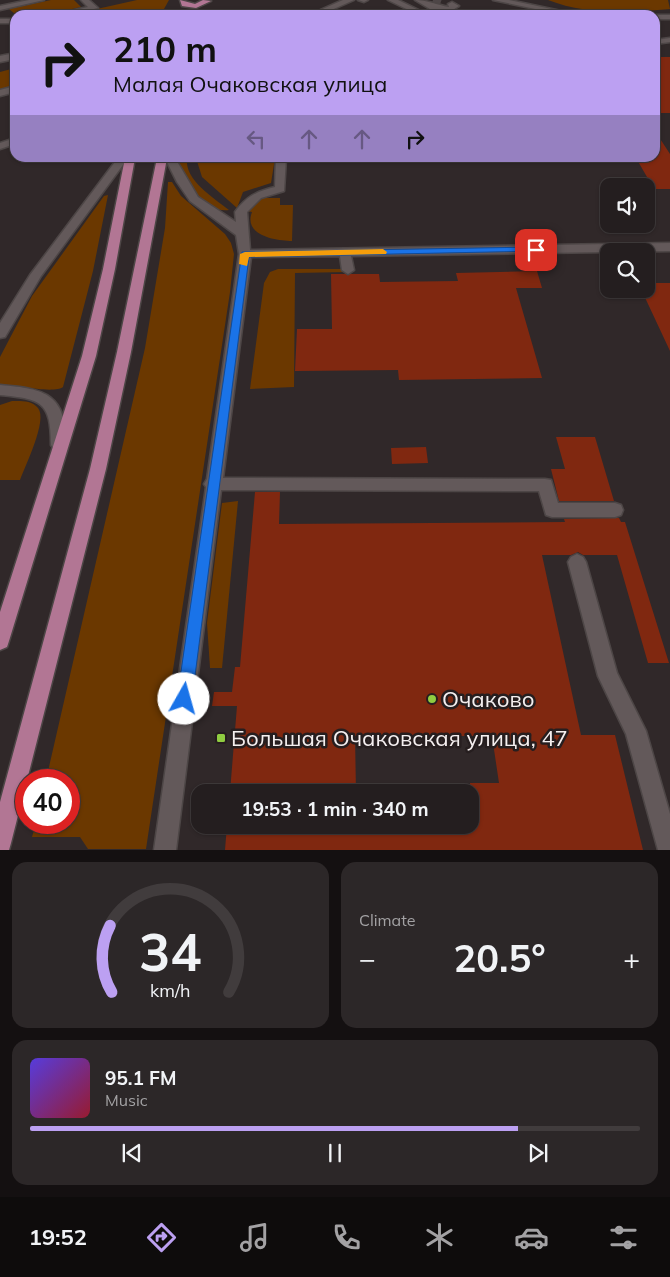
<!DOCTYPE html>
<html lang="en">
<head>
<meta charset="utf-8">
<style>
  :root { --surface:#241e1f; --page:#2c2728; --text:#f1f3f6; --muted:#a3a2a4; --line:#413c3d; --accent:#bca0f2 }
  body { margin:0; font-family:Mulish,sans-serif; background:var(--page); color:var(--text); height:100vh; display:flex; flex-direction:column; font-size:19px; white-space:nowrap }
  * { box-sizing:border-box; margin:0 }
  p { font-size:16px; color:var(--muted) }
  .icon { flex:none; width:28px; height:28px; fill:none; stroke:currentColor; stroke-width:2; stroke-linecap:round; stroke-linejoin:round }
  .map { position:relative; height:850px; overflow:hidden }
  .details { display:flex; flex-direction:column; gap:12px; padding:12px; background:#141011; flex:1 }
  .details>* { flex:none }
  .banner { position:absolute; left:10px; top:10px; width:650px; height:152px; border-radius:15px; box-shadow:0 1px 4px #0004,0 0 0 1px var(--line); background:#bca0f2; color:#111; overflow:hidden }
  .fabs { position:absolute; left:600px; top:178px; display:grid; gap:10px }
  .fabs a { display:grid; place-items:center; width:55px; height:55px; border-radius:10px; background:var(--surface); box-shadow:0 1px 4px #0004,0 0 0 1px var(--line); font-size:25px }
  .speed { position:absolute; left:15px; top:769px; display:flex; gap:10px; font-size:25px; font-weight:700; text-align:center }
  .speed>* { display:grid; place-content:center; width:65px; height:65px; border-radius:50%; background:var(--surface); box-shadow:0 1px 4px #0004,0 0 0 1px var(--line); line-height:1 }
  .speed .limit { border:8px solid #d22; background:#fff; color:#111 }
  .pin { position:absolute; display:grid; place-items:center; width:42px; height:42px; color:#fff; margin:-21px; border-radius:10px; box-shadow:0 2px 8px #0006 }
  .me { position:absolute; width:55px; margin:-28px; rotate:7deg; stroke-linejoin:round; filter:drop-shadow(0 0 4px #0008) }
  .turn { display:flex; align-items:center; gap:18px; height:105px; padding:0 20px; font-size:22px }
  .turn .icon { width:65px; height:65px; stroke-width:2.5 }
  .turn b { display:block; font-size:35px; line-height:42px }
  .lanes { display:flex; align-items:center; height:48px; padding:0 20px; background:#0003; justify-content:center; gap:25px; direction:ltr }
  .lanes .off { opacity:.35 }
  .big { font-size:38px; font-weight:700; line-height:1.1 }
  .details .tile { flex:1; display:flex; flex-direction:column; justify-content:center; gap:8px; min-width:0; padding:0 18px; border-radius:15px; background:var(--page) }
  .details .dial { align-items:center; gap:0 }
  .dial svg { height:130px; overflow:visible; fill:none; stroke:var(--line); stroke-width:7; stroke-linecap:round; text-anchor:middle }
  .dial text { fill:var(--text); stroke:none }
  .song { display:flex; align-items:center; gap:15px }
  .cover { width:60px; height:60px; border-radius:8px; background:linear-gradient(135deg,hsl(250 70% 55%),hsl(350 70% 35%)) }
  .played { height:5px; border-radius:2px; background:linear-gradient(90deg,var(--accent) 80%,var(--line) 80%) }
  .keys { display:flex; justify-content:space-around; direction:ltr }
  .heat { display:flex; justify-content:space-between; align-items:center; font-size:28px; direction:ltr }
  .details .tiles { flex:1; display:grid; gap:12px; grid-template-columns:1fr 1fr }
  .tile:last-child { grid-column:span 2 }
  .trip { position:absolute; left:191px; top:784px; width:288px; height:50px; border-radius:15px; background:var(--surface); box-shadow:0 1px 4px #0004,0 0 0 1px var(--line); font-weight:700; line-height:50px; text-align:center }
  .tab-bar { display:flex; height:80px; justify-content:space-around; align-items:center; background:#0e0c0c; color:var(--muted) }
  .tab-bar .icon { width:35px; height:35px }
  .tab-bar .selected { color:var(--accent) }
  .tab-bar b { font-size:22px; color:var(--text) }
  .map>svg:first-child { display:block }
  .green { fill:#6b3800 }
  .building { fill:#802810 }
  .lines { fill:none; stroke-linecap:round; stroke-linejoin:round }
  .minor-tunnel { stroke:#4e4647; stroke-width:8; stroke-dasharray:8 4.5; stroke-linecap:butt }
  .minor-casing { stroke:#4d4646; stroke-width:3 }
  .major-casing { stroke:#4d4646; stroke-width:3 }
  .minor { fill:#63595a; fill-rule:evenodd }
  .major { fill:#b27694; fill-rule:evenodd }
  .route { fill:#1a73e8; stroke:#114b97 }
  .slow { fill:#f59e0b }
  .poi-dot { fill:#90cd41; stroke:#261e1f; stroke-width:2 }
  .labels { text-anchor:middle; stroke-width:5; stroke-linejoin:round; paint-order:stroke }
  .near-poi-label { font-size:22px; fill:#f5efef; stroke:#261e1f; text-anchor:start }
</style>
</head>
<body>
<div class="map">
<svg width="670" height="850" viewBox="0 0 670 850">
  <rect width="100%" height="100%" fill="#302829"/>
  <g class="green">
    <path d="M51 0H74L81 7 50 14H15L9 9Z"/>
    <path d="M137 0H169L164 9 147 15H70Z"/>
    <path d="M548 0H668L670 9C630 13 586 15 548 0Z"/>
    <path d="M15 68V86L0 90V72Z"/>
    <path d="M174 158H187C184 180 214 198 229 210 207 214 172 179 174 158Z"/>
    <path d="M196 158H275L271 183 243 192 237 208 202 177Z"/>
    <path d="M168 182H172L181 196 225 234 231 243 234 254 230 292 146 849H88L80 837H32L36 823 69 822V780H46L145 348 165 228Z"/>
    <path d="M108 195 93 271 63 387C54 394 14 385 0 384V357L32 296 104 196Z"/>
    <path d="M261 198H280V205H293L292 241C275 241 243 235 252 212L247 211Z"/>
    <path d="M278 269H347V272L295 273 294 387 250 389 264 283 270 272Z"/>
    <path d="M12 401C20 401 32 400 38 408 48 420 25 466 20 480H0V405Z"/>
    <path d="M238 501 222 668H210L207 623 222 503Z"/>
  </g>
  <g class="building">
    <rect x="655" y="57" width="15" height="56"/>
    <path d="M655 131 670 154V189H654L636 158H655Z"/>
    <path d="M537 271 542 288H516L542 378 399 380 398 370 295 371 297 329H332L331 274H379L380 282 458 281 456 273Z"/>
    <path d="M646 283H670V351L641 289H646Z"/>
    <path d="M556 437H595L614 501H559L551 469H565Z"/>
    <path d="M426 447 428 463 392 464 391 448Z"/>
    <path d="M255 492H280L279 524 565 522 564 519 619 518 621 522H625L669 663H648L617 555H583L578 552 571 555H542L581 735H615L643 850H225L227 825H470V783H499L492 736H355L356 792H230L237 706H212L214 692H232L235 667H240Z"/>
  </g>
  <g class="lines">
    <path class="minor-tunnel" d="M433 0 443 4"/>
    <defs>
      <g id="minor">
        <path d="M29 0H44L0 10V6Z"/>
        <path d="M81 0H89L98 8 69 15H53L88 7Z"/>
        <path d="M343 0H354L320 15H309Z"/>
        <path d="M358 0H368L364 2Z"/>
        <path d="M388 0H398L429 15H419Z"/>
        <path d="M415 0C427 0 437 5 449 7L448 4 452 2 459 6 451 11 430 9Z"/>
        <path d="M493 0H509L580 15H564Z"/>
        <path d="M654 15H670V19H655Z"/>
        <rect x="0" y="19" width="15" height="4"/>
        <path d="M670 38V42L655 44V40Z"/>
        <path d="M15 53V59L0 62V56Z"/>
        <path d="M15 86V92L0 96V90Z"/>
        <path d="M15 138V144L0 149V143Z"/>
        <path d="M118 158H128L41 276 5 337 0 338V323L30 275Z"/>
        <path d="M165 158H175L198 197 236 222 235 212C246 197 257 191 275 187L276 158H286L284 191 261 198 247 212 250 250 670 243V251L351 256 354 270 348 274 342 270 340 256 251 257 223 478 545 479 551 480 558 503H615L621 505 623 510 621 515 615 517H552L546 515 539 491 221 490 176 850H154L206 487 204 484 207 479 239 254 236 235 190 201 177 182Z"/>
        <path d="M0 385C47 389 65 394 67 445L64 449H54L51 445C51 401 41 399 0 395Z"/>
        <path d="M577 554 583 557 586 562 617 673 646 731 670 814V850H658L626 734 598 676 568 562 571 557Z"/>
      </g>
      <g id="major">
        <path d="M180 0 195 4 203 0 211 1 196 8 182 6Z"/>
        <path d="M125 158H135L115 269 96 356 9 641 7 647 0 650V612L82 356 103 269Z"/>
        <path d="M157 158H167L131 352 106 469 11 843 9 850H0V802L90 469 117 352Z"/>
      </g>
    </defs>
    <use href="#minor" class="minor-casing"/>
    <use href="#major" class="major-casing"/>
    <use href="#minor" class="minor"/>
    <use href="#major" class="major"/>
  </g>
  <path class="route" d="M536 247 539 248V251L249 257 192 699 190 705 184 707 179 705 177 699 242 252Z"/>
  <path class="slow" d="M383 249 387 252 386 254 249 257 247 266 239 264 240 254 245 252Z"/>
  <g class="poi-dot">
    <circle cx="432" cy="699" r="5"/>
    <rect x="216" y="733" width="10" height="10" rx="2.5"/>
  </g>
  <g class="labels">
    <g class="near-poi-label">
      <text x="442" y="707">Очаково</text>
      <text x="231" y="746">Большая Очаковская улица, 47</text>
    </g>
  </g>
</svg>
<div class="fabs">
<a><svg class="icon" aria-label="sound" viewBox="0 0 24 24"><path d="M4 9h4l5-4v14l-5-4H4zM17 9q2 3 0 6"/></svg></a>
<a><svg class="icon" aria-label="search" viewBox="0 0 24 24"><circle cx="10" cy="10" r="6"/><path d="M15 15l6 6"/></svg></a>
</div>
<div class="speed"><div class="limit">40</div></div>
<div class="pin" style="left:536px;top:250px;background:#d93025"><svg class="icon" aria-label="arrive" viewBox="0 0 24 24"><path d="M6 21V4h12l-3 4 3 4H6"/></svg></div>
<svg class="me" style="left:184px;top:699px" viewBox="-20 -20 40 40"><circle r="19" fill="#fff"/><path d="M0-13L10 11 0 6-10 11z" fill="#1a73e8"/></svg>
<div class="trip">19:53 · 1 min · 340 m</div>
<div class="banner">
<div class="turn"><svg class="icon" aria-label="right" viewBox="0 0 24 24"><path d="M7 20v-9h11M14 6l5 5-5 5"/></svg><div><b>210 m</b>Малая Очаковская улица</div></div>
<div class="lanes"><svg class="icon off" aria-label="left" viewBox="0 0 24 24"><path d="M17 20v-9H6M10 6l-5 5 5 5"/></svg><svg class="icon off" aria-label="ahead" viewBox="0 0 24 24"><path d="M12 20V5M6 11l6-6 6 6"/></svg><svg class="icon off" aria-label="ahead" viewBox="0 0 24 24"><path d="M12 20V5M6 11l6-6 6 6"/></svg><svg class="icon" aria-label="right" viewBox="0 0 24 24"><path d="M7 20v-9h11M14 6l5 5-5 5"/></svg></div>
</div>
</div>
<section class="details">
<div class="tiles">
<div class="tile dial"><svg viewBox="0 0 100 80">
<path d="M14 69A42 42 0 1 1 86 69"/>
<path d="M14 69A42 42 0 0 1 13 28" stroke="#bca0f2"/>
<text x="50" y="56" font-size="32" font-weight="700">34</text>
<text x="50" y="72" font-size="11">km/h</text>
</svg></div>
<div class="tile"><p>Climate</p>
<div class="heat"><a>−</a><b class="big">20.5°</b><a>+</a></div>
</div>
<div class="tile">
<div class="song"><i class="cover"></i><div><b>95.1 FM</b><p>Music</p></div></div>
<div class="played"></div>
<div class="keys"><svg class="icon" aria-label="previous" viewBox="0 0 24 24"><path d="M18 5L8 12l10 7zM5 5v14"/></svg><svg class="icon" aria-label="pause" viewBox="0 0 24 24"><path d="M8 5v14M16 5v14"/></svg><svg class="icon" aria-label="next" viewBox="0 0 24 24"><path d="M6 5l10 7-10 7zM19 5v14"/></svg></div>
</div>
</div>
</section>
<nav class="tab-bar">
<b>19:52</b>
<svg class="icon selected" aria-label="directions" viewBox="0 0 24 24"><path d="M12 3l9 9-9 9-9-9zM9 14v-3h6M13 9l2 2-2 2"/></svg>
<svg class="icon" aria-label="music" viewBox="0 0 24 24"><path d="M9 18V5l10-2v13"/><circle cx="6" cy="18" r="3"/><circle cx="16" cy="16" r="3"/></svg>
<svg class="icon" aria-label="phone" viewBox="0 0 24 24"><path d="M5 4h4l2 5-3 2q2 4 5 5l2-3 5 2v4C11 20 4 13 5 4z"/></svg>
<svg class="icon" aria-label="climate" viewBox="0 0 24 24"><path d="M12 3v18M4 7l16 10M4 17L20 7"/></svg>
<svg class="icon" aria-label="car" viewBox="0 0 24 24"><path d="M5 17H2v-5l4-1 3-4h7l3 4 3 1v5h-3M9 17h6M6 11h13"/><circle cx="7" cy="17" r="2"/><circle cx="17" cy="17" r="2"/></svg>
<svg class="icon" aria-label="filters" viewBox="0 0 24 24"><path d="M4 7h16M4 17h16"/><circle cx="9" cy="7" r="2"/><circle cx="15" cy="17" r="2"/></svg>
</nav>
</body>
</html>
